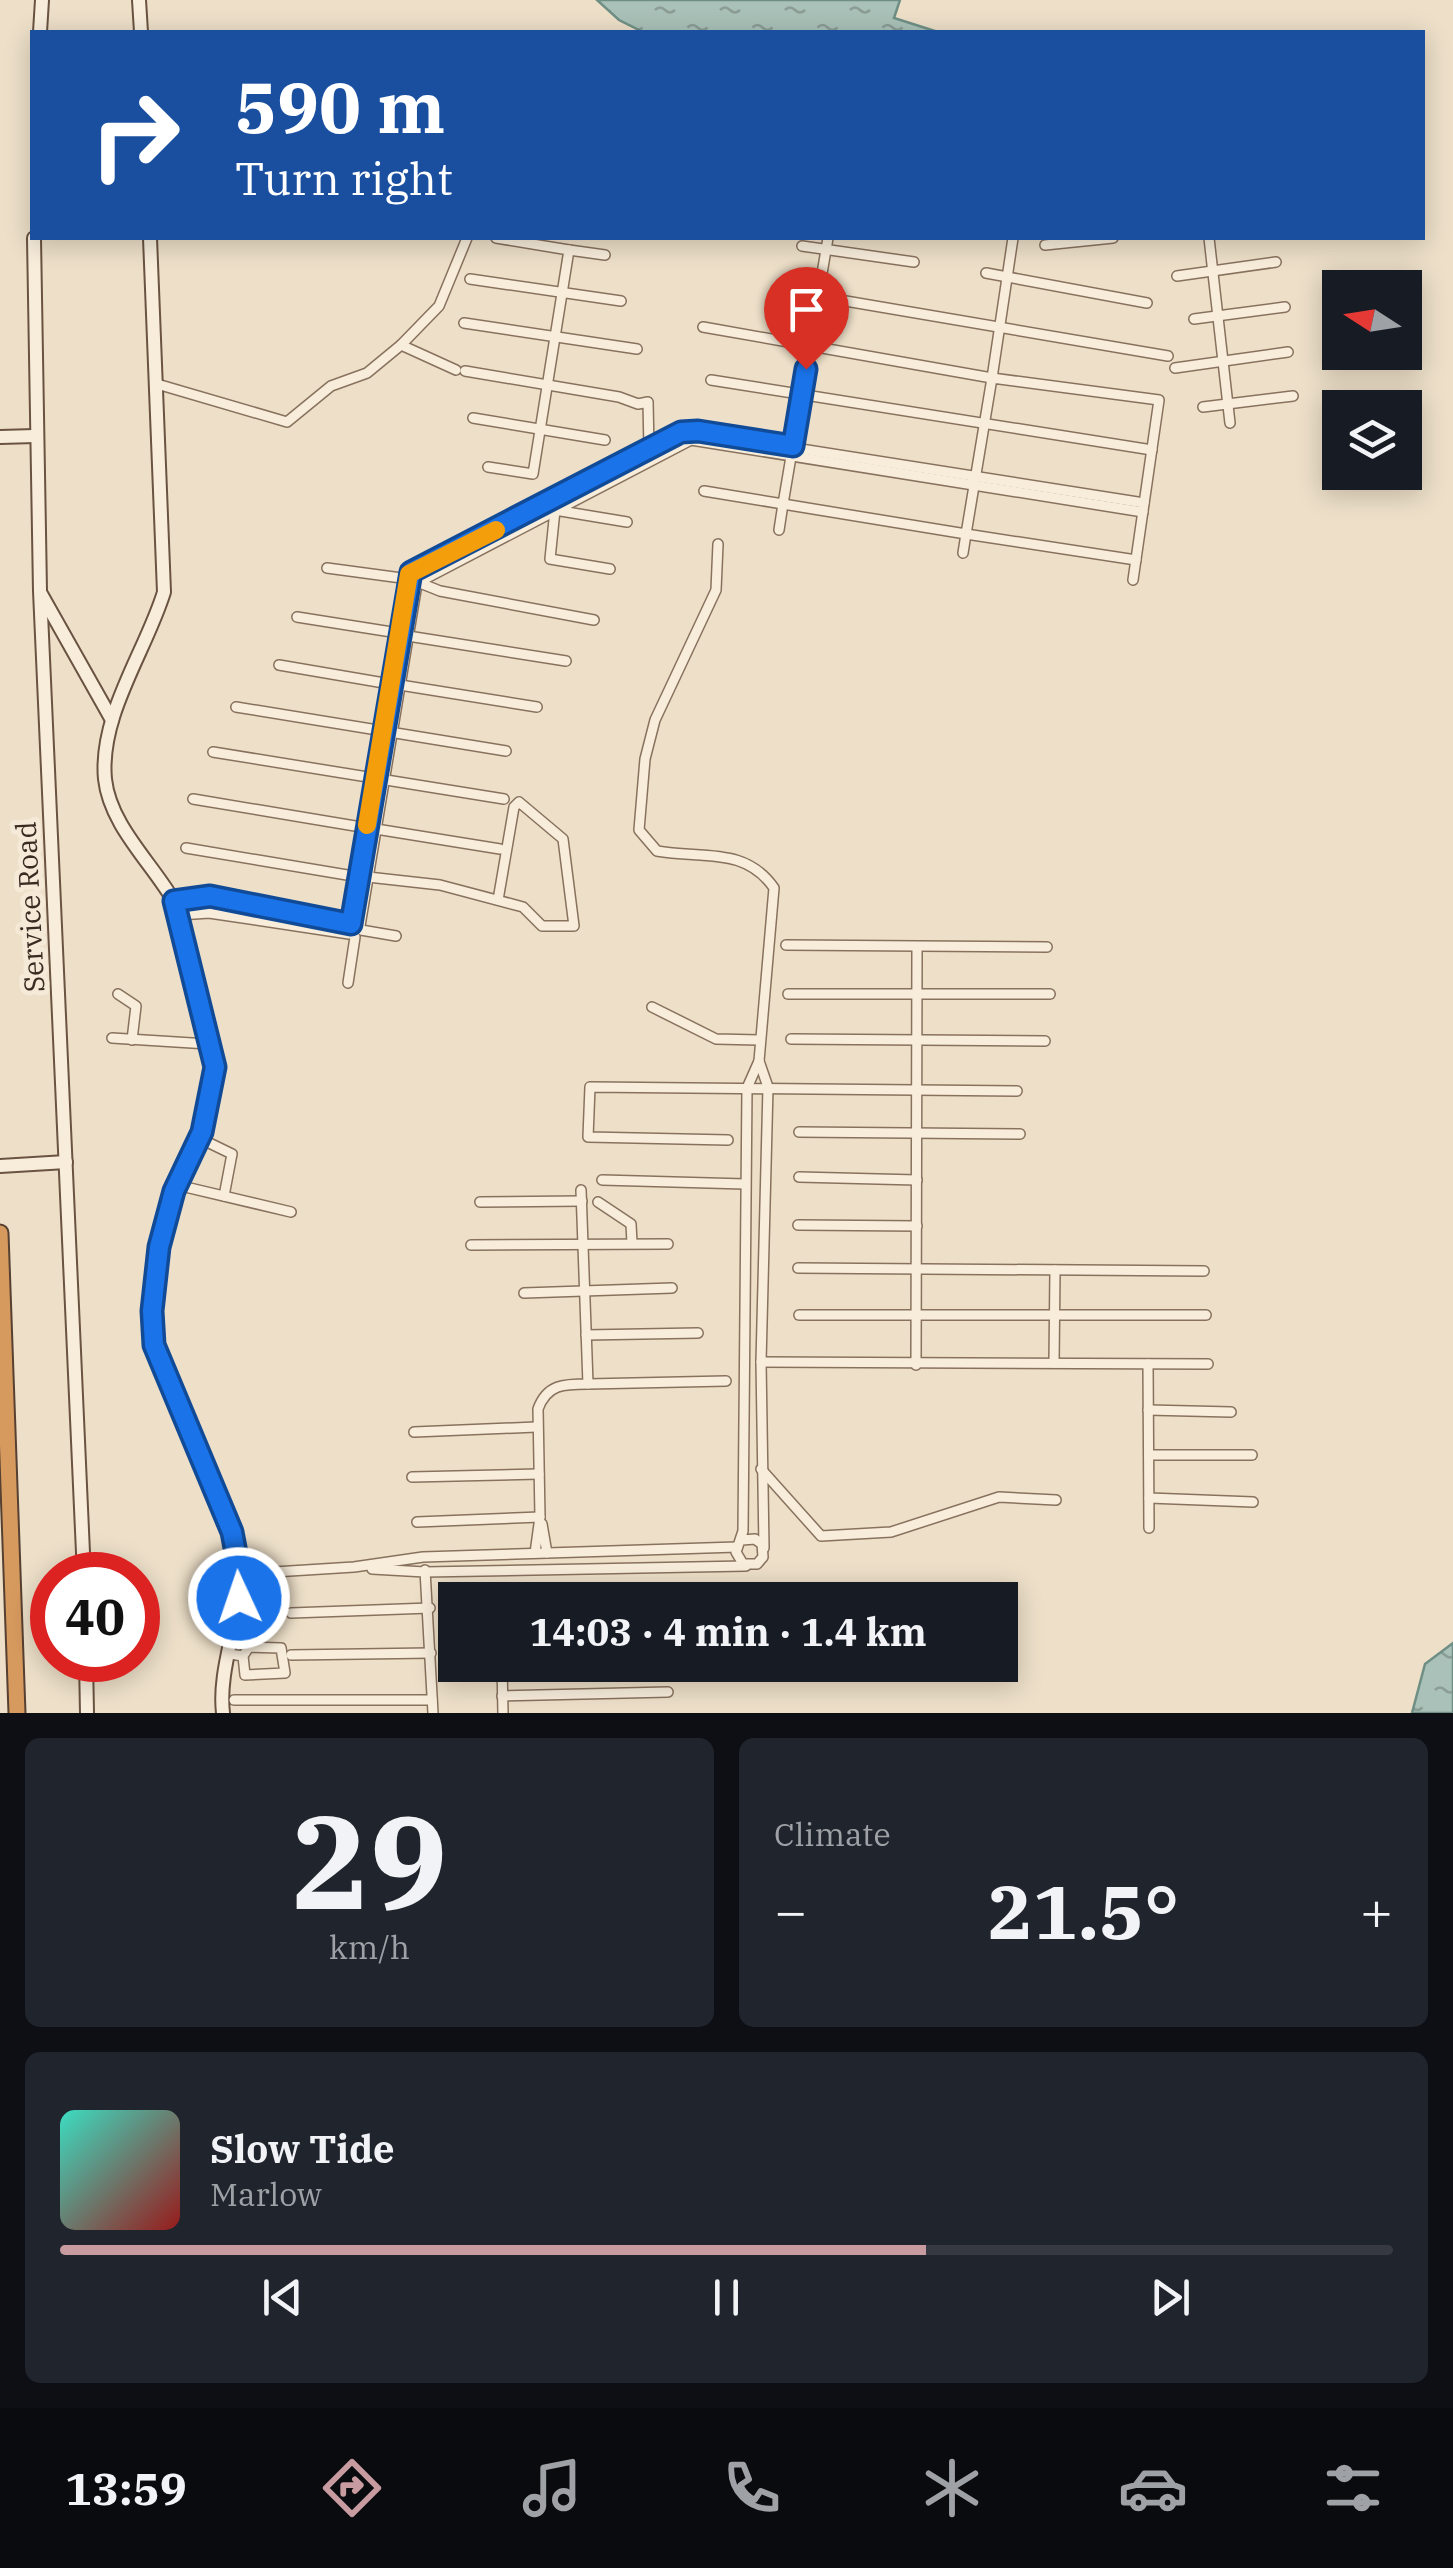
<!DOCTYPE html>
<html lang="en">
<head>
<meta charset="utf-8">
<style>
  :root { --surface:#171b24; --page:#20242c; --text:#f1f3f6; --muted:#9ea1a6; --line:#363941; --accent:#c79ba0 }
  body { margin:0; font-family:"IBM Plex Serif",serif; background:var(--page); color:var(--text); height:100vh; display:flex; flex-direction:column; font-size:38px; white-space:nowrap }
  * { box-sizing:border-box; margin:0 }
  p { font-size:32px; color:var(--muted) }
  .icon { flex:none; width:55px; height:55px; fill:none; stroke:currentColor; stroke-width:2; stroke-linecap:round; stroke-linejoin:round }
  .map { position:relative; height:1713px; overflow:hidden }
  .panel { display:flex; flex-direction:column; gap:25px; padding:25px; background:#0d0f14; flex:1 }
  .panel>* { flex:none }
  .guide { position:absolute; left:30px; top:30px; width:1395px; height:210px; border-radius:0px; box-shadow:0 5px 25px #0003; background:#1a4fa0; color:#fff; overflow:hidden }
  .needle { width:65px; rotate:282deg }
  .controls { position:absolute; left:1322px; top:270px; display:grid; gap:20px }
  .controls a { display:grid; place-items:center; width:100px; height:100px; border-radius:0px; background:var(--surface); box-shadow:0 5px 25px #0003; font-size:50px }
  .speed { position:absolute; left:30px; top:1552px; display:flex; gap:20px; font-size:50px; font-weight:700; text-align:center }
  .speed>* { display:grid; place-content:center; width:130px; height:130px; border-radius:50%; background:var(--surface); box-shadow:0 5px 25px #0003; line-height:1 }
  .speed .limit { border:15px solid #d22; background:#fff; color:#111 }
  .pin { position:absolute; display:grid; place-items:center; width:85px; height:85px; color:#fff; margin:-102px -42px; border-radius:50% 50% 50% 0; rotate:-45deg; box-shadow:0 0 10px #0007 }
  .pin .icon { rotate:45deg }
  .me { position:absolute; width:110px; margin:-55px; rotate:357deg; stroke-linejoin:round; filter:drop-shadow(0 0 8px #0008) }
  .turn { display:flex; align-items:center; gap:35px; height:210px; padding:0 40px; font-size:45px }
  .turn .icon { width:130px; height:130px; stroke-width:2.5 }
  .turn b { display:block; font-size:70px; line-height:85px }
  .big { font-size:75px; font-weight:800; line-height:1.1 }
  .panel .card { flex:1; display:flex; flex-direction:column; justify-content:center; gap:15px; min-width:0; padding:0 35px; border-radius:15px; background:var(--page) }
  .panel .dial { align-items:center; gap:0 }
  .dial b { font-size:130px; line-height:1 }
  .song { display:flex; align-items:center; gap:30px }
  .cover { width:120px; height:120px; border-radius:15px; background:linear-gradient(135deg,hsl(170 70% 55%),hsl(0 70% 35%)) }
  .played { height:10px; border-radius:5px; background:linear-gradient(90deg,var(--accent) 65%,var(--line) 65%) }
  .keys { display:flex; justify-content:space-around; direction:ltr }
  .heat { display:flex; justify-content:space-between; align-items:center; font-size:55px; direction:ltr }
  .panel .tiles { flex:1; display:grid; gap:25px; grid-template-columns:1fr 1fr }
  .card:last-child { grid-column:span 2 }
  .trip { position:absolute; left:438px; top:1582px; width:580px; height:100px; border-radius:0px; background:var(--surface); box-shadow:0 5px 25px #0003; font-weight:800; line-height:100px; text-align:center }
  .tab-bar { display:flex; height:160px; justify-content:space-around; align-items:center; background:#090b0e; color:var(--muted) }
  .tab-bar .icon { width:70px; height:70px }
  .tab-bar .selected { color:var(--accent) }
  .tab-bar b { font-size:45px; color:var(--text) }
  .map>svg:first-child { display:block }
  .water { fill:url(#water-ripples); stroke:#6f8f85; stroke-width:2.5 }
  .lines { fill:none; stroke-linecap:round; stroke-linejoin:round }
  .street-casing { stroke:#88725e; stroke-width:12 }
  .secondary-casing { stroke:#6a5341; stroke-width:16 }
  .highway-casing { stroke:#564031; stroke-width:19 }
  .street { stroke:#f8eddb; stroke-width:9 }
  .secondary { stroke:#f8eddb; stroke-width:12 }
  .highway { stroke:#d79a5e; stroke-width:15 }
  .route-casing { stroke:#114b97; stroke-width:25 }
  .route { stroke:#1a73e8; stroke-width:18 }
  .slow { stroke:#f59e0b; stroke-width:18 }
  .labels { text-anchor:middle; stroke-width:10; stroke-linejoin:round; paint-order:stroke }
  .street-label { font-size:28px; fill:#392b21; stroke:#f4ead7 }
</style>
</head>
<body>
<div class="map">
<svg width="1453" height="1713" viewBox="0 0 1453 1713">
  <defs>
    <pattern id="water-ripples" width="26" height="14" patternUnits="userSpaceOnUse" patternTransform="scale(2.5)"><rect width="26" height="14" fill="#a9c1b8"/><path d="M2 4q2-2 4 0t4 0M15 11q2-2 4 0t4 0" fill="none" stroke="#8b9d95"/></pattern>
  </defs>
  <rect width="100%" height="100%" fill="#eddfc8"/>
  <g class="water">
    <path d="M597 0H900L894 18 938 32H643L619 20Z"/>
    <path d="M1453 1643V1713H1412L1425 1664Z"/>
  </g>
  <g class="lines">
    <defs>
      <g id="street">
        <path d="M828 238 783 504 966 534 992 378 1159 400 1133 580"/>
        <path d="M1209 238 1230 423"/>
        <path d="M1045 245 1113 238"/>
        <path d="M802 246 914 262"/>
        <path d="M569 250 605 255"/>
        <path d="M986 273 1147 303"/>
        <path d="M1177 276 1276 262"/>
        <path d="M470 279 621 301"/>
        <path d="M787 291 1168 356"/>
        <path d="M1194 319 1285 307"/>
        <path d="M464 323 637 349"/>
        <path d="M703 327 992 378 1013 238"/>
        <path d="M401 345 439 306 467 238"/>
        <path d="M1175 368 1288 352"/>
        <path d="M465 371 619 397 638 404 648 402 649 449"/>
        <path d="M711 380 1152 450"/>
        <path d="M157 384 287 422 331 386 367 373 401 345 456 370"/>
        <path d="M1203 407 1293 396"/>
        <path d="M473 418 605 440"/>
        <path d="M488 467 533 474 569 250 496 238"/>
        <path d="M704 491 783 504 779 530"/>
        <path d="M718 544 716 590 655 720 645 759 639 830 657 851C701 859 745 846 774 888L759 1061 768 1087 761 1362 764 1548"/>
        <path d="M963 553 966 534 1136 560"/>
        <path d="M610 569 550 559 555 510 627 522"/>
        <path d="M419 571 687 431 1144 503"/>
        <path d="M421 581 691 440 1143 512"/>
        <path d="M420 583 440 591 594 620"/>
        <path d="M297 617 398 633"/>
        <path d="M408 636 566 661"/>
        <path d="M279 665 390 684"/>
        <path d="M400 685 537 707"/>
        <path d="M236 707 506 751"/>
        <path d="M213 752 504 799"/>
        <path d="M193 799 367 828"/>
        <path d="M376 829 500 849"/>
        <path d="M186 848 359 877"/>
        <path d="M368 877 440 885 523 907 542 926H574L563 839 519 802 514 807 498 900"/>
        <path d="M174 901 210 896 351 924 409 579 327 568"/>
        <path d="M180 915 209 913 349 934"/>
        <path d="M360 926 417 584"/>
        <path d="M361 930 396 936"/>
        <path d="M786 945 1047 947"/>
        <path d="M348 983 355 937"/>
        <path d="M118 994 136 1006 132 1040"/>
        <path d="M788 994H1050"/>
        <path d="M652 1007 716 1039 759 1040"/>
        <path d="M112 1038 208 1044"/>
        <path d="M791 1039 1045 1041"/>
        <path d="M799 1132 1020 1134"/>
        <path d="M199 1138 232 1154 224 1196"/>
        <path d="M728 1140 588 1137 590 1087 1017 1091"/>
        <path d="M799 1177 917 1180"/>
        <path d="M602 1180 745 1184"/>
        <path d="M177 1185 291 1212"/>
        <path d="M480 1202 582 1201"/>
        <path d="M598 1202 631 1224 632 1243"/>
        <path d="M798 1225 917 1226"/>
        <path d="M471 1245 668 1244"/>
        <path d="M798 1268 1204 1271"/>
        <path d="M524 1293 672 1288"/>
        <path d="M799 1315H1206"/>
        <path d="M586 1335 698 1333"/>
        <path d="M761 1362 1208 1364"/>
        <path d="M1054 1363 1055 1270"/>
        <path d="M1148 1364 1149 1528"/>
        <path d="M916 1365 917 949"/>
        <path d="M588 1384 726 1381"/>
        <path d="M1148 1410 1231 1412"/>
        <path d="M414 1432 536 1427"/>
        <path d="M1149 1455H1252"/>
        <path d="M761 1469 821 1536 891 1532 999 1497 1056 1500"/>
        <path d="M412 1477 539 1474"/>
        <path d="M1149 1498 1253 1502"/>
        <path d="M417 1522 540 1517"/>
        <path d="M542 1524 547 1553"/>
        <path d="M742 1540 755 1539 762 1544 763 1557 757 1564H743L736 1552 743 1531 747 1088 759 1061"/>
        <path d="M535 1553 540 1517 538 1409C547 1384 564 1384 588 1384L581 1190"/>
        <path d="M372 1569 425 1572 746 1566"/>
        <path d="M425 1570 433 1713"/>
        <path d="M240 1574 354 1567 423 1557 737 1547"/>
        <path d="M291 1613 430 1608"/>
        <path d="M230 1654 243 1656 249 1647 281 1648 285 1673 245 1675 243 1656"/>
        <path d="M291 1655 431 1653"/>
        <path d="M502 1665 503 1713"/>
        <path d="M502 1696 668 1692"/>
        <path d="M234 1700H432"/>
      </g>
      <g id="secondary">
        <path d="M139 0 141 32"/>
        <path d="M40 32 42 0"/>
        <path d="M34 238 40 591 84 1575"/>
        <path d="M150 238 164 592C146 651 99 715 105 779 110 826 153 864 175 903 189 929 187 964 194 992 199 1016 212 1041 214 1065 219 1110 187 1154 174 1194 161 1232 152 1273 152 1313 151 1394 222 1474 237 1555 248 1608 217 1661 223 1713"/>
        <path d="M0 437 35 436"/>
        <path d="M41 594 112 720"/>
        <path d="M0 1166 66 1162"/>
        <path d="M86 1660 87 1713"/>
      </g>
      <path id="highway" d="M0 1233 17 1713"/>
    </defs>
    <use href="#street" class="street-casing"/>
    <use href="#secondary" class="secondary-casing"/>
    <use href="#highway" class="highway-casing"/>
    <use href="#street" class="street"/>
    <use href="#secondary" class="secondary"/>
    <use href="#highway" class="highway"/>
  </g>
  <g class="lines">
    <defs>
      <path id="route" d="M239 1598 240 1574 232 1532 154 1345 152 1311 159 1247 174 1191 202 1132 215 1067 174 901 210 896 351 924 411 572 681 432 698 431 793 446 806 369"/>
    </defs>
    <use href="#route" class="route-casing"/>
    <use href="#route" class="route"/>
    <path class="slow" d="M367 825 409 574 496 530"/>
  </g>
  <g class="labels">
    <g class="street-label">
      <text transform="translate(30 907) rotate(-93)" y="10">Service Road</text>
    </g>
  </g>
</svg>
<div class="controls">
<a><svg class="needle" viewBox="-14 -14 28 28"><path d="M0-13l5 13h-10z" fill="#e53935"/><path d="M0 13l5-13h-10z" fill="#9ea1a6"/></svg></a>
<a><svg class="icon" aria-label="layers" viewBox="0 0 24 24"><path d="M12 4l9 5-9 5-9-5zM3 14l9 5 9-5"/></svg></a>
</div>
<div class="speed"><div class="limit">40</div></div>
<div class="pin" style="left:806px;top:369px;background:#d93025"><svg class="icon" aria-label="arrive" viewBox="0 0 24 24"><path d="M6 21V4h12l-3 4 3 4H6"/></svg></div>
<svg class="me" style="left:239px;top:1598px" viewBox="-20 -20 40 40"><circle r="17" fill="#1a73e8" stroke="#fff" stroke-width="3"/><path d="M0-11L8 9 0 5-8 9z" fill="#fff"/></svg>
<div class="trip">14:03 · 4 min · 1.4 km</div>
<div class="guide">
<div class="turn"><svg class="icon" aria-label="right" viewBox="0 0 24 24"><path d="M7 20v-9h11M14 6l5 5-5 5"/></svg><div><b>590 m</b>Turn right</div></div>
</div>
</div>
<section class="panel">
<div class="tiles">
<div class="card dial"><b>29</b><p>km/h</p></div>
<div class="card"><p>Climate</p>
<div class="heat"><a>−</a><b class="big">21.5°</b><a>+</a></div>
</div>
<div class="card">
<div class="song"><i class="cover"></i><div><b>Slow Tide</b><p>Marlow</p></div></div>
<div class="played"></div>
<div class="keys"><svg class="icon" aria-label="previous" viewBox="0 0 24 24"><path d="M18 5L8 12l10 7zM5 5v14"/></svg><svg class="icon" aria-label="pause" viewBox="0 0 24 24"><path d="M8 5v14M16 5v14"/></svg><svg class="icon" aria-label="next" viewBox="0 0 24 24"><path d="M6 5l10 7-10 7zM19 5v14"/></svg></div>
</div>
</div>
</section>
<nav class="tab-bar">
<b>13:59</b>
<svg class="icon selected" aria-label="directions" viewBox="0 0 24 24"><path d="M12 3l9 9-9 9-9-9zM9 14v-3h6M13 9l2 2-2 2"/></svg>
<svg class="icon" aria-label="music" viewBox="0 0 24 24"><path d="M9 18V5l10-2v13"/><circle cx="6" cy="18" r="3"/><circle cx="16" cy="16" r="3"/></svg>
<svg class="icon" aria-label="phone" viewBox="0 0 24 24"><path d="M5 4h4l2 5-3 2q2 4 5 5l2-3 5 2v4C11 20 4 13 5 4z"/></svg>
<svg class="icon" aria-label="climate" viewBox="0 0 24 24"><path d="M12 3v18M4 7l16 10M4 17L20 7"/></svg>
<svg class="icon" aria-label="car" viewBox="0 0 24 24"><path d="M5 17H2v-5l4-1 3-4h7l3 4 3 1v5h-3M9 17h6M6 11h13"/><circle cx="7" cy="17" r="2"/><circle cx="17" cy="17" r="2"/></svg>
<svg class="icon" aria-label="filters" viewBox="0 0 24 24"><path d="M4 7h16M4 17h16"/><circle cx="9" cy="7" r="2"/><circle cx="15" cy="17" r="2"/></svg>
</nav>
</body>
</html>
